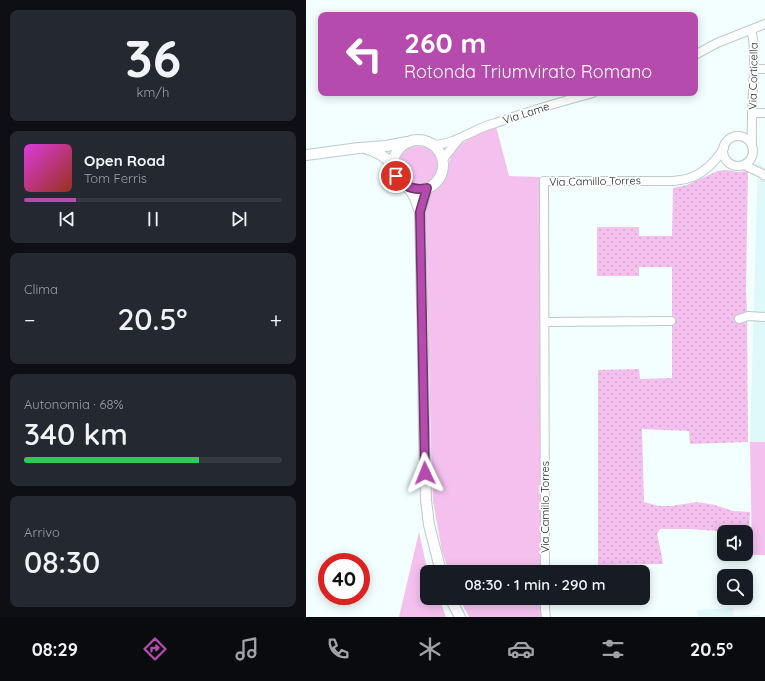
<!DOCTYPE html>
<html lang="it">
<head>
<meta charset="utf-8">
<style>
  :root { --surface:#171b24; --page:#242831; --text:#f1f3f6; --muted:#9ea1a6; --line:#363941; --accent:#b44bad }
  body { margin:0; font-family:Quicksand,sans-serif; background:var(--page); color:var(--text); height:100vh; display:flex; flex-direction:column; font-size:15px; white-space:nowrap }
  * { box-sizing:border-box; margin:0 }
  p { font-size:13px; color:var(--muted) }
  .icon { flex:none; width:22px; height:22px; fill:none; stroke:currentColor; stroke-width:2; stroke-linecap:round; stroke-linejoin:round }
  .map { position:relative; flex:1; overflow:hidden }
  .drawer { display:flex; flex-direction:column; gap:10px; padding:10px; background:#0d0f14; width:306px }
  .drawer>* { flex:none }
  .guide { position:absolute; left:12px; top:12px; width:380px; height:84px; border-radius:8px; box-shadow:0 2px 10px #0003; background:#b44bad; color:#fff; overflow:hidden }
  .tools { position:absolute; left:411px; top:525px; display:grid; gap:8px }
  .tools a { display:grid; place-items:center; width:36px; height:36px; border-radius:8px; background:var(--surface); box-shadow:0 2px 10px #0003; font-size:20px }
  .speed { position:absolute; left:12px; top:553px; display:flex; gap:8px; font-size:20px; font-weight:700; text-align:center }
  .speed>* { display:grid; place-content:center; width:52px; height:52px; border-radius:50%; background:var(--surface); box-shadow:0 2px 10px #0003; line-height:1 }
  .speed .limit { border:6px solid #d22; background:#fff; color:#111 }
  .pin { position:absolute; display:grid; place-items:center; width:34px; height:34px; color:#fff; margin:-17px; border:2px solid #fff; border-radius:50%; box-shadow:0 1px 4px #0007 }
  .me { position:absolute; width:44px; margin:-22px; rotate:358deg; stroke-linejoin:round; filter:drop-shadow(0 0 3px #0008) }
  .turn { display:flex; align-items:center; gap:14px; height:84px; padding:0 20px; font-size:18px }
  .turn .icon { width:52px; height:52px; stroke-width:2.5 }
  .turn b { display:block; font-size:28px; line-height:34px }
  .big { font-size:30px; font-weight:600; line-height:1.1 }
  .drawer .tile { flex:1; display:flex; flex-direction:column; justify-content:center; gap:6px; min-width:0; padding:0 14px; border-radius:8px; background:var(--page) }
  .drawer .dial { align-items:center; gap:0 }
  .dial b { font-size:52px; line-height:1 }
  .song { display:flex; align-items:center; gap:12px }
  .cover { width:48px; height:48px; border-radius:6px; background:linear-gradient(135deg,hsl(300 70% 55%),hsl(10 70% 35%)) }
  .played { height:4px; border-radius:2px; background:linear-gradient(90deg,var(--accent) 20%,var(--line) 20%) }
  .keys { display:flex; justify-content:space-around; direction:ltr }
  .heat { display:flex; justify-content:space-between; align-items:center; font-size:22px; direction:ltr }
  .charge { height:6px; border-radius:3px; background:linear-gradient(90deg,#34c759 68%,var(--line) 0) }
  .trip { position:absolute; left:114px; top:565px; width:230px; height:40px; border-radius:8px; background:var(--surface); box-shadow:0 2px 10px #0003; font-weight:600; line-height:40px; text-align:center }
  .dock { display:flex; height:64px; justify-content:space-around; align-items:center; background:#090b0e; color:var(--muted) }
  .dock .icon { width:28px; height:28px }
  .dock .active { color:var(--accent) }
  .dock b { font-size:18px; color:var(--text) }
  main { display:flex; flex:1; min-height:0 }
  .map>svg:first-child { display:block }
  .built { fill:#dff8f9 }
  .grass { fill:#f4c1ee }
  .park { fill:url(#park-dots) }
  .lines { fill:none; stroke-linecap:round; stroke-linejoin:round }
  .minor-casing { stroke:#bbcacb; stroke-width:10 }
  .tertiary-casing { stroke:#bbcacb; stroke-width:12 }
  .minor { stroke:#fff; stroke-width:8 }
  .tertiary { stroke:#fff; stroke-width:10 }
  .route-casing { stroke:#753170; stroke-width:10 }
  .route { stroke:#b44bad; stroke-width:7 }
  .labels { text-anchor:middle; stroke-width:3.5; stroke-linejoin:round; paint-order:stroke }
  .street-label { font-size:11px; fill:#202526; stroke:#fff }
</style>
</head>
<body>
<main>
<section class="drawer">
<div class="tile dial"><b>36</b><p>km/h</p></div>
<div class="tile">
<div class="song"><i class="cover"></i><div><b>Open Road</b><p>Tom Ferris</p></div></div>
<div class="played"></div>
<div class="keys"><svg class="icon" aria-label="previous" viewBox="0 0 24 24"><path d="M18 5L8 12l10 7zM5 5v14"/></svg><svg class="icon" aria-label="pause" viewBox="0 0 24 24"><path d="M8 5v14M16 5v14"/></svg><svg class="icon" aria-label="next" viewBox="0 0 24 24"><path d="M6 5l10 7-10 7zM19 5v14"/></svg></div>
</div>
<div class="tile"><p>Clima</p>
<div class="heat"><a>−</a><b class="big">20.5°</b><a>+</a></div>
</div>
<div class="tile"><p>Autonomia · 68%</p><b class="big">340 km</b><div class="charge"></div></div>
<div class="tile"><p>Arrivo</p><b class="big">08:30</b></div>
</section>
<div class="map">
<svg width="459" height="617" viewBox="0 0 459 617">
  <defs>
    <pattern id="park-dots" width="8" height="8" patternUnits="userSpaceOnUse"><rect width="8" height="8" fill="#f4c1ee"/><path d="M2 2h.1M6 6h.1" fill="none" stroke="#d1a6cc" stroke-width="1.8" stroke-linecap="round"/></pattern>
  </defs>
  <rect width="100%" height="100%" fill="#f2feff"/>
  <g class="built">
    <path d="M452 161 459 170V442H444Z"/>
    <path d="M427 608 428 616 455 615V617H392L391 610Z"/>
  </g>
  <g class="grass">
    <path d="M190 126 203 176 234 177 236 572H143L136 551 127 501 125 449 120 212C121 204 121 194 128 189 132 185 136 183 139 178 143 171 142 161 146 154 153 141 178 132 190 126Z"/>
    <circle cx="112" cy="166" r="20"/>
    <path d="M444 442H459V555H446Z"/>
    <path d="M113 532 120 564 123 572H121V598H133L140 617H93Z"/>
    <path d="M153 598H236V617H163Z"/>
  </g>
  <path class="park" d="M421 170 432 172 442 171 440 288 441 313 442 442 384 444 383 431 336 429 338 502 353 506H365L391 502 409 505 427 511 444 512 443 534 440 533V532H426L383 529H354L351 534 356 557 357 564 292 565V370L333 369 334 379 366 378V267H333V276H291V227H333V236H366L367 188 381 185 403 175 411 171Z"/>
  <g class="lines">
    <defs>
      <g id="minor">
        <path d="M445 30C449 42 448 55 448 68 447 94 445 120 446 146"/>
        <path d="M389 55 411 43 459 24"/>
        <path d="M448 69H459"/>
        <path d="M446 113H459"/>
        <circle cx="432" cy="151" r="15"/>
        <path d="M126 145C142 145 153 138 167 132 174 128 182 125 190 123 222 111 254 102 287 93"/>
        <path d="M136 160 153 139"/>
        <path d="M438 165 455 173 459 176"/>
        <path d="M433 319 442 316 459 317"/>
        <path d="M239 322 365 321"/>
        <path d="M239 572 238 181H368C372 180 376 180 380 179 397 175 409 162 418 148"/>
        <path d="M239 598V609L240 617"/>
      </g>
      <g id="tertiary">
        <circle cx="112" cy="165" r="25"/>
        <path d="M61 149C72 151 80 158 87 165"/>
        <path d="M0 155 53 148 80 146 101 142"/>
        <path d="M103 188 109 198 114 212"/>
        <path d="M121 188 114 212 117 349 118 433 120 500 123 525 135 572"/>
        <path d="M144 598 154 617"/>
      </g>
    </defs>
    <use href="#minor" class="minor-casing"/>
    <use href="#tertiary" class="tertiary-casing"/>
    <use href="#minor" class="minor"/>
    <use href="#tertiary" class="tertiary"/>
  </g>
  <g class="lines">
    <defs>
      <path id="route" d="M90 176C98 187 108 191 121 188L114 212 119 473"/>
    </defs>
    <use href="#route" class="route-casing"/>
    <use href="#route" class="route"/>
  </g>
  <g class="labels">
    <g class="street-label">
      <text transform="translate(447 76) rotate(-89)" y="4">Via Corticella</text>
      <text transform="translate(220 113) rotate(-18)" y="4">Via Lame</text>
      <text transform="translate(289 181) rotate(-1)" y="4">Via Camillo Torres</text>
      <text transform="translate(239 507) rotate(-90)" y="4">Via Camillo Torres</text>
    </g>
  </g>
</svg>
<div class="tools">
<a><svg class="icon" aria-label="sound" viewBox="0 0 24 24"><path d="M4 9h4l5-4v14l-5-4H4zM17 9q2 3 0 6"/></svg></a>
<a><svg class="icon" aria-label="search" viewBox="0 0 24 24"><circle cx="10" cy="10" r="6"/><path d="M15 15l6 6"/></svg></a>
</div>
<div class="speed"><div class="limit">40</div></div>
<div class="pin" style="left:90px;top:176px;background:#d93025"><svg class="icon" aria-label="arrive" viewBox="0 0 24 24"><path d="M6 21V4h12l-3 4 3 4H6"/></svg></div>
<svg class="me" style="left:119px;top:473px" viewBox="-20 -20 40 40"><path d="M0-17L14 15 0 8-14 15z" fill="#b44bad" stroke="#fff" stroke-width="4"/></svg>
<div class="trip">08:30 · 1 min · 290 m</div>
<div class="guide">
<div class="turn"><svg class="icon" aria-label="left" viewBox="0 0 24 24"><path d="M17 20v-9H6M10 6l-5 5 5 5"/></svg><div><b>260 m</b>Rotonda Triumvirato Romano</div></div>
</div>
</div>
</main>
<nav class="dock">
<b>08:29</b>
<svg class="icon active" aria-label="directions" viewBox="0 0 24 24"><path d="M12 3l9 9-9 9-9-9zM9 14v-3h6M13 9l2 2-2 2"/></svg>
<svg class="icon" aria-label="music" viewBox="0 0 24 24"><path d="M9 18V5l10-2v13"/><circle cx="6" cy="18" r="3"/><circle cx="16" cy="16" r="3"/></svg>
<svg class="icon" aria-label="phone" viewBox="0 0 24 24"><path d="M5 4h4l2 5-3 2q2 4 5 5l2-3 5 2v4C11 20 4 13 5 4z"/></svg>
<svg class="icon" aria-label="climate" viewBox="0 0 24 24"><path d="M12 3v18M4 7l16 10M4 17L20 7"/></svg>
<svg class="icon" aria-label="car" viewBox="0 0 24 24"><path d="M5 17H2v-5l4-1 3-4h7l3 4 3 1v5h-3M9 17h6M6 11h13"/><circle cx="7" cy="17" r="2"/><circle cx="17" cy="17" r="2"/></svg>
<svg class="icon" aria-label="filters" viewBox="0 0 24 24"><path d="M4 7h16M4 17h16"/><circle cx="9" cy="7" r="2"/><circle cx="15" cy="17" r="2"/></svg>
<b>20.5°</b>
</nav>
</body>
</html>
